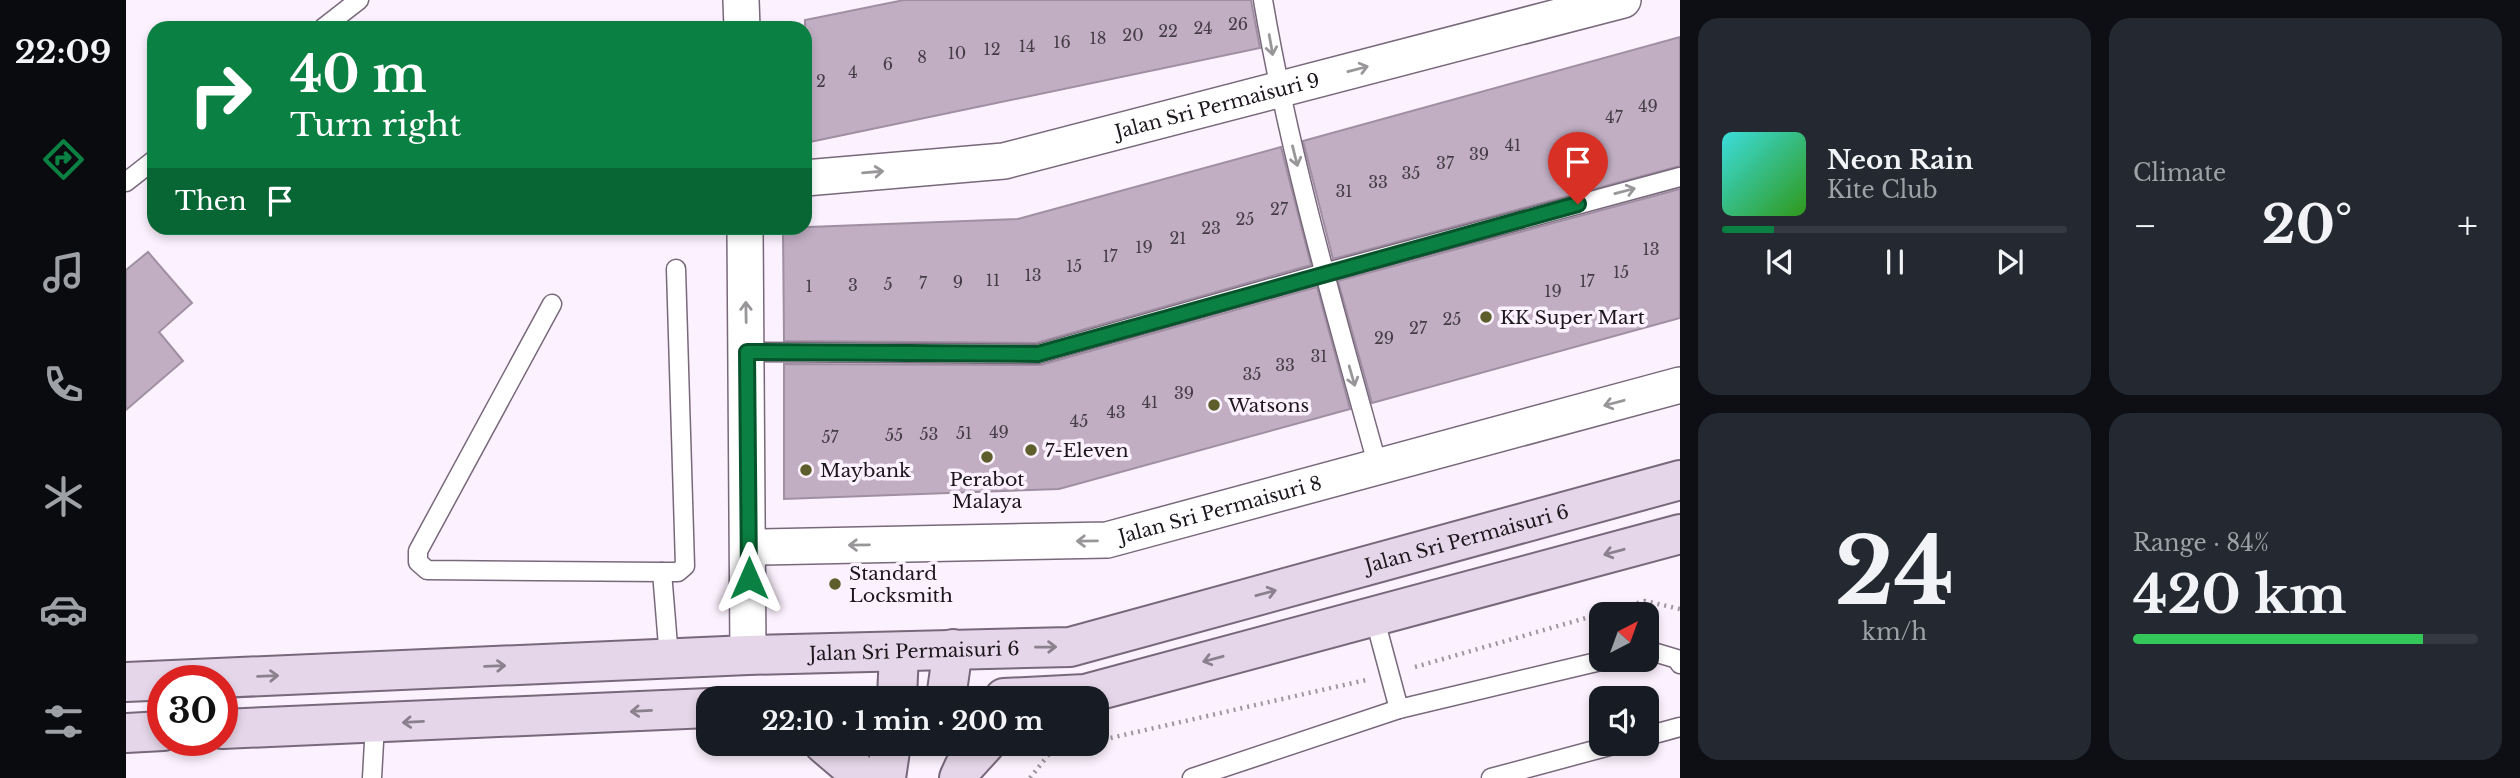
<!DOCTYPE html>
<html lang="en">
<head>
<meta charset="utf-8">
<style>
  :root { --surface:#171b24; --page:#242831; --text:#f1f3f6; --muted:#9ea1a6; --line:#363941; --accent:#0b8043 }
  body { margin:0; font-family:"Libre Baskerville",serif; background:var(--page); color:var(--text); height:100vh; display:flex; flex-direction:column; font-size:26px; white-space:nowrap }
  * { box-sizing:border-box; margin:0 }
  p { font-size:23px; color:var(--muted) }
  .icon { flex:none; width:38px; height:38px; fill:none; stroke:currentColor; stroke-width:2; stroke-linecap:round; stroke-linejoin:round }
  .map { position:relative; flex:1; overflow:hidden }
  .side { display:flex; flex-direction:column; gap:18px; padding:18px; background:#0d0f14; width:840px }
  .side>* { flex:none }
  .banner { position:absolute; left:21px; top:21px; width:665px; height:214px; border-radius:21px; box-shadow:0 4px 10px #0003; background:#0b8043; color:#fff; overflow:hidden }
  .needle { width:46px; rotate:41deg }
  .fabs { position:absolute; left:1463px; top:602px; display:grid; gap:14px }
  .fabs a { display:grid; place-items:center; width:70px; height:70px; border-radius:14px; background:var(--surface); box-shadow:0 4px 10px #0003; font-size:35px }
  .speed { position:absolute; left:21px; top:665px; display:flex; gap:14px; font-size:35px; font-weight:700; text-align:center }
  .speed>* { display:grid; place-content:center; width:91px; height:91px; border-radius:50%; background:var(--surface); box-shadow:0 4px 10px #0003; line-height:1 }
  .speed .limit { border:10px solid #d22; background:#fff; color:#111 }
  .pin { position:absolute; display:grid; place-items:center; width:60px; height:60px; color:#fff; margin:-72px -30px; border-radius:50% 50% 50% 0; rotate:-45deg; box-shadow:0 0 7px #0007 }
  .pin .icon { rotate:45deg }
  .me { position:absolute; width:77px; margin:-38px; rotate:0deg; stroke-linejoin:round; filter:drop-shadow(0 0 5px #0008) }
  .turn { display:flex; align-items:center; gap:24px; height:147px; padding:0 28px; font-size:32px }
  .turn .icon { width:91px; height:91px; stroke-width:2.5 }
  .turn b { display:block; font-size:49px; line-height:60px }
  .then { display:flex; align-items:center; height:66px; padding:0 28px; background:#0003; gap:14px; font-size:26px }
  .big { font-size:52px; font-weight:800; line-height:1.1 }
  .side .widget { flex:1; display:flex; flex-direction:column; justify-content:center; gap:10px; min-width:0; padding:0 24px; border-radius:21px; background:var(--page) }
  .side .dial { align-items:center; gap:0 }
  .dial b { font-size:91px; line-height:1 }
  .song { display:flex; align-items:center; gap:21px }
  .cover { width:84px; height:84px; border-radius:10px; background:linear-gradient(135deg,hsl(180 70% 55%),hsl(110 70% 35%)) }
  .played { height:7px; border-radius:4px; background:linear-gradient(90deg,var(--accent) 15%,var(--line) 15%) }
  .keys { display:flex; justify-content:space-around; direction:ltr }
  .heat { display:flex; justify-content:space-between; align-items:center; font-size:38px; direction:ltr }
  .charge { height:10px; border-radius:5px; background:linear-gradient(90deg,#34c759 84%,var(--line) 0) }
  .side .tiles { flex:1; display:grid; gap:18px; grid-template-columns:repeat(2,1fr) }
  .trip { position:absolute; left:570px; top:686px; width:413px; height:70px; border-radius:21px; background:var(--surface); box-shadow:0 4px 10px #0003; font-weight:800; line-height:70px; text-align:center }
  main { display:flex; flex:1; min-height:0 }
  .dock { display:flex; flex-direction:column; width:126px; justify-content:space-around; align-items:center; background:#090b0e; color:var(--muted) }
  .dock .icon { width:49px; height:49px }
  .dock .current { color:var(--accent) }
  .dock b { font-size:32px; color:var(--text) }
  .map>svg:first-child { display:block }
  .building { fill:#c1aec3; stroke:#a08fa3; stroke-width:2 }
  .lines { fill:none; stroke-linecap:round; stroke-linejoin:round }
  .lane-casing { stroke:#78687b; stroke-width:21 }
  .street-casing { stroke:#78687b; stroke-width:38 }
  .secondary-casing { stroke:#78687b; stroke-width:42 }
  .path { stroke:#9e959f; stroke-width:4.5; stroke-dasharray:2 5; stroke-linecap:butt }
  .lane { stroke:#fff; stroke-width:18 }
  .street { stroke:#fff; stroke-width:35 }
  .secondary { stroke:#e6d6e9; stroke-width:38 }
  .oneway { stroke:#999699 }
  .oneway2 { stroke:#8b808d }
  .route-casing { stroke:#07532c; stroke-width:18 }
  .route { stroke:#0b8043; stroke-width:12 }
  .poi-dot { fill:#5c5f2c; stroke:#fcf1fe; stroke-width:2.5 }
  .labels { text-anchor:middle; stroke-width:7; stroke-linejoin:round; paint-order:stroke }
  .number-label { font-size:16px; fill:#453c46 }
  .street-label { font-size:19px; fill:#1c161d; stroke:#fcf1fe }
  .poi-label { font-size:19px; fill:#1c161d; stroke:#fcf1fe; text-anchor:start }
</style>
</head>
<body>
<main>
<nav class="dock">
<b>22:09</b>
<svg class="icon current" aria-label="directions" viewBox="0 0 24 24"><path d="M12 3l9 9-9 9-9-9zM9 14v-3h6M13 9l2 2-2 2"/></svg>
<svg class="icon" aria-label="music" viewBox="0 0 24 24"><path d="M9 18V5l10-2v13"/><circle cx="6" cy="18" r="3"/><circle cx="16" cy="16" r="3"/></svg>
<svg class="icon" aria-label="phone" viewBox="0 0 24 24"><path d="M5 4h4l2 5-3 2q2 4 5 5l2-3 5 2v4C11 20 4 13 5 4z"/></svg>
<svg class="icon" aria-label="climate" viewBox="0 0 24 24"><path d="M12 3v18M4 7l16 10M4 17L20 7"/></svg>
<svg class="icon" aria-label="car" viewBox="0 0 24 24"><path d="M5 17H2v-5l4-1 3-4h7l3 4 3 1v5h-3M9 17h6M6 11h13"/><circle cx="7" cy="17" r="2"/><circle cx="17" cy="17" r="2"/></svg>
<svg class="icon" aria-label="filters" viewBox="0 0 24 24"><path d="M4 7h16M4 17h16"/><circle cx="9" cy="7" r="2"/><circle cx="15" cy="17" r="2"/></svg>
</nav>
<div class="map">
<svg width="1554" height="778" viewBox="0 0 1554 778">
  <rect width="100%" height="100%" fill="#fcf1fe"/>
  <g class="building">
    <path d="M778 0H1125L1134 48 679 143V20Z"/>
    <path d="M1554 37V166L1207 259 1177 141Z"/>
    <path d="M1155 147 1185 265 910 343 658 341 657 228 892 219Z"/>
    <path d="M1554 189V318L1246 403 1212 281Z"/>
    <path d="M22 252 66 303 33 332 57 361 0 410V270Z"/>
    <path d="M1191 287 1224 409 933 489 658 499V364L915 365Z"/>
  </g>
  <g class="lines">
    <defs>
      <g id="lane">
        <path d="M1137 0C1164 158 1209 312 1252 467"/>
        <path d="M197 28 233 0"/>
        <path d="M0 182 28 160"/>
        <path d="M426 304 292 551V562L301 570 536 572H552L559 566 550 269"/>
        <path d="M621 352 912 354 1198 273 1554 177"/>
        <path d="M536 572 543 658"/>
        <path d="M1248 616 1273 709"/>
        <path d="M1521 650 1551 659 1554 664"/>
        <path d="M1521 736 1554 727"/>
        <path d="M246 778 249 724"/>
        <path d="M1066 778 1273 709 1479 660"/>
        <path d="M1365 778 1491 744"/>
      </g>
      <g id="street">
        <path d="M615 0 616 28"/>
        <path id="s1" d="M679 178 878 161 1497 0"/>
        <path d="M619 228 622 655"/>
        <path id="s2" d="M623 552 636 547 981 540 1554 385"/>
      </g>
      <g id="secondary">
        <path id="s3" d="M0 682 622 655 944 647 1554 480"/>
        <path d="M771 698 773 652"/>
        <path d="M820 698 827 649"/>
        <path d="M878 698 959 694 1554 534"/>
        <path d="M96 729 583 708"/>
        <path d="M0 733 37 731"/>
        <path d="M698 744 738 778"/>
        <path d="M760 778 765 744"/>
        <path d="M833 778 838 767 859 744"/>
      </g>
    </defs>
    <use href="#lane" class="lane-casing"/>
    <use href="#street" class="street-casing"/>
    <use href="#secondary" class="secondary-casing"/>
    <g class="path">
      <path d="M1289 667 1519 601 1554 609"/>
      <path d="M971 741 1240 680"/>
      <path d="M904 778 931 744"/>
    </g>
    <use href="#lane" class="lane"/>
    <use href="#street" class="street"/>
    <use href="#secondary" class="secondary"/>
  </g>
  <defs><path id="oneway-shaft" d="M-6 0H5M1.5-3L5.5 0L1.5 3" fill="none" stroke-width="1.6" stroke-linecap="round" stroke-linejoin="round" transform="scale(1.75)"/></defs>
  <g class="oneway">
    <use href="#oneway-shaft" transform="translate(1145 45) rotate(80)"/>
    <use href="#oneway-shaft" transform="translate(1232 69) rotate(-15)"/>
    <use href="#oneway-shaft" transform="translate(1169 156) rotate(76)"/>
    <use href="#oneway-shaft" transform="translate(747 172) rotate(-5)"/>
    <use href="#oneway-shaft" transform="translate(1499 191) rotate(-15)"/>
    <use href="#oneway-shaft" transform="translate(620 312) rotate(-91)"/>
    <use href="#oneway-shaft" transform="translate(1226 376) rotate(74)"/>
    <use href="#oneway-shaft" transform="translate(1488 403) rotate(165)"/>
    <use href="#oneway-shaft" transform="translate(961 541) rotate(179)"/>
    <use href="#oneway-shaft" transform="translate(733 545) rotate(179)"/>
  </g>
  <g class="oneway2">
    <use href="#oneway-shaft" transform="translate(1488 552) rotate(165)"/>
    <use href="#oneway-shaft" transform="translate(1140 593) rotate(-15)"/>
    <use href="#oneway-shaft" transform="translate(920 647) rotate(-1)"/>
    <use href="#oneway-shaft" transform="translate(1087 659) rotate(165)"/>
    <use href="#oneway-shaft" transform="translate(369 666) rotate(-2)"/>
    <use href="#oneway-shaft" transform="translate(142 676) rotate(-2)"/>
    <use href="#oneway-shaft" transform="translate(515 711) rotate(177)"/>
    <use href="#oneway-shaft" transform="translate(287 722) rotate(177)"/>
  </g>
  <g class="lines">
    <defs>
      <path id="route" d="M623 578 621 352 912 354 1452 204"/>
    </defs>
    <use href="#route" class="route-casing"/>
    <use href="#route" class="route"/>
  </g>
  <g class="poi-dot">
    <circle cx="1360" cy="317" r="7"/>
    <circle cx="1088" cy="405" r="7"/>
    <circle cx="905" cy="450" r="7"/>
    <circle cx="861" cy="457" r="7"/>
    <circle cx="680" cy="470" r="7"/>
    <circle cx="709" cy="584" r="7"/>
  </g>
  <g class="labels">
    <g class="number-label">
      <text x="1112" y="30">26</text>
      <text x="1077" y="34">24</text>
      <text x="1042" y="37">22</text>
      <text x="1007" y="41">20</text>
      <text x="972" y="44">18</text>
      <text x="936" y="48">16</text>
      <text x="901" y="52">14</text>
      <text x="866" y="55">12</text>
      <text x="831" y="59">10</text>
      <text x="796" y="63">8</text>
      <text x="762" y="70">6</text>
      <text x="727" y="78">4</text>
      <text x="695" y="87">2</text>
      <text x="1522" y="112">49</text>
      <text x="1488" y="123">47</text>
      <text x="1387" y="151">41</text>
      <text x="1353" y="160">39</text>
      <text x="1319" y="169">37</text>
      <text x="1285" y="179">35</text>
      <text x="1252" y="188">33</text>
      <text x="1218" y="197">31</text>
      <text x="1153" y="215">27</text>
      <text x="1119" y="225">25</text>
      <text x="1085" y="234">23</text>
      <text x="1052" y="244">21</text>
      <text x="1018" y="253">19</text>
      <text x="1525" y="255">13</text>
      <text x="984" y="262">17</text>
      <text x="948" y="272">15</text>
      <text x="1495" y="278">15</text>
      <text x="907" y="281">13</text>
      <text x="867" y="286">11</text>
      <text x="1461" y="287">17</text>
      <text x="832" y="288">9</text>
      <text x="797" y="289">7</text>
      <text x="762" y="290">5</text>
      <text x="727" y="291">3</text>
      <text x="683" y="292">1</text>
      <text x="1427" y="297">19</text>
      <text x="1326" y="325">25</text>
      <text x="1292" y="334">27</text>
      <text x="1258" y="344">29</text>
      <text x="1193" y="362">31</text>
      <text x="1159" y="371">33</text>
      <text x="1126" y="380">35</text>
      <text x="1058" y="399">39</text>
      <text x="1024" y="408">41</text>
      <text x="990" y="418">43</text>
      <text x="953" y="427">45</text>
      <text x="873" y="438">49</text>
      <text x="838" y="439">51</text>
      <text x="803" y="440">53</text>
      <text x="768" y="441">55</text>
      <text x="704" y="443">57</text>
    </g>
    <g class="street-label">
      <text dy="7" stroke="none"><textPath href="#s1" startOffset="420">Jalan Sri Permaisuri 9</textPath></text>
      <text dy="7" stroke="none"><textPath href="#s2" startOffset="476">Jalan Sri Permaisuri 8</textPath></text>
      <text dy="7" stroke="none"><textPath href="#s3" startOffset="1356">Jalan Sri Permaisuri 6</textPath></text>
      <text dy="7" stroke="none"><textPath href="#s3" startOffset="789">Jalan Sri Permaisuri 6</textPath></text>
    </g>
    <g class="poi-label">
      <text x="1374" y="324">KK Super Mart</text>
      <text x="1102" y="412">Watsons</text>
      <text x="919" y="457">7-Eleven</text>
      <text x="694" y="477">Maybank</text>
      <text x="861" y="486" text-anchor="middle">Perabot<tspan x="861" dy="22">Malaya</tspan></text>
      <text x="723" y="580">Standard<tspan x="723" dy="22">Locksmith</tspan></text>
    </g>
  </g>
</svg>
<div class="fabs">
<a><svg class="needle" viewBox="-14 -14 28 28"><path d="M0-13l5 13h-10z" fill="#e53935"/><path d="M0 13l5-13h-10z" fill="#9ea1a6"/></svg></a>
<a><svg class="icon" aria-label="sound" viewBox="0 0 24 24"><path d="M4 9h4l5-4v14l-5-4H4zM17 9q2 3 0 6"/></svg></a>
</div>
<div class="speed"><div class="limit">30</div></div>
<div class="pin" style="left:1452px;top:204px;background:#d93025"><svg class="icon" aria-label="arrive" viewBox="0 0 24 24"><path d="M6 21V4h12l-3 4 3 4H6"/></svg></div>
<svg class="me" style="left:623px;top:578px" viewBox="-20 -20 40 40"><path d="M0-17L14 15 0 8-14 15z" fill="#0b8043" stroke="#fff" stroke-width="4"/></svg>
<div class="trip">22:10 · 1 min · 200 m</div>
<div class="banner">
<div class="turn"><svg class="icon" aria-label="right" viewBox="0 0 24 24"><path d="M7 20v-9h11M14 6l5 5-5 5"/></svg><div><b>40 m</b>Turn right</div></div>
<div class="then">Then<svg class="icon" aria-label="arrive" viewBox="0 0 24 24"><path d="M6 21V4h12l-3 4 3 4H6"/></svg></div>
</div>
</div>
<section class="side">
<div class="tiles">
<div class="widget">
<div class="song"><i class="cover"></i><div><b>Neon Rain</b><p>Kite Club</p></div></div>
<div class="played"></div>
<div class="keys"><svg class="icon" aria-label="previous" viewBox="0 0 24 24"><path d="M18 5L8 12l10 7zM5 5v14"/></svg><svg class="icon" aria-label="pause" viewBox="0 0 24 24"><path d="M8 5v14M16 5v14"/></svg><svg class="icon" aria-label="next" viewBox="0 0 24 24"><path d="M6 5l10 7-10 7zM19 5v14"/></svg></div>
</div>
<div class="widget"><p>Climate</p>
<div class="heat"><a>−</a><b class="big">20°</b><a>+</a></div>
</div>
<div class="widget dial"><b>24</b><p>km/h</p></div>
<div class="widget"><p>Range · 84%</p><b class="big">420 km</b><div class="charge"></div></div>
</div>
</section>
</main>
</body>
</html>
